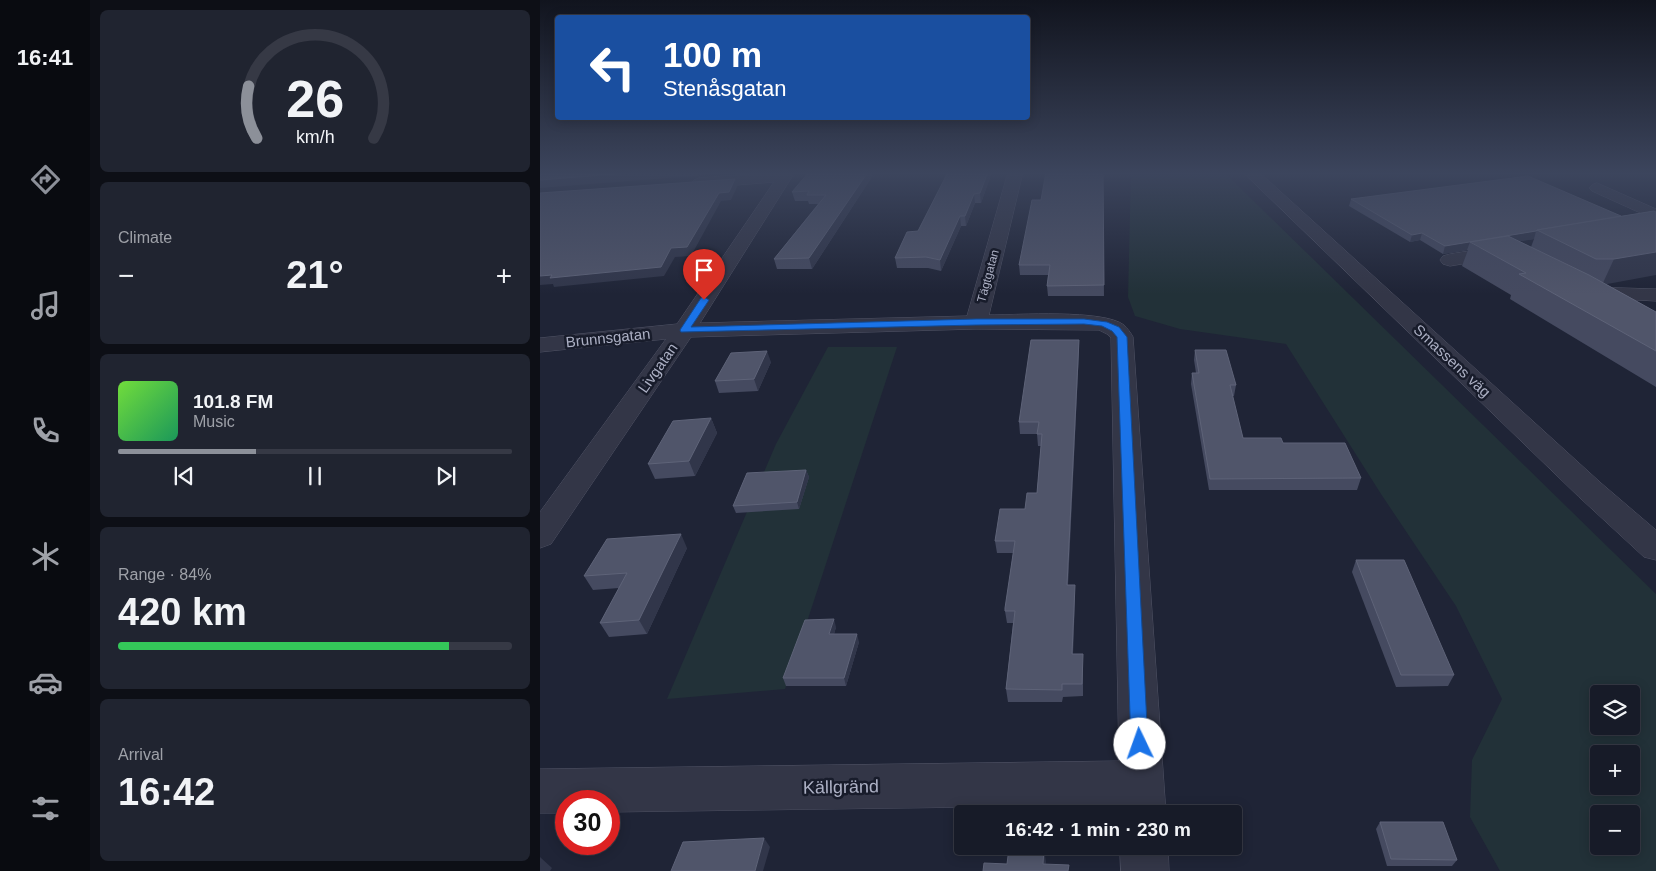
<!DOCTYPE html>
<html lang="en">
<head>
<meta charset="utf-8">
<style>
  :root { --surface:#171b28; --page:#202430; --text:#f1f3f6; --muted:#9ea1a8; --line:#363945; --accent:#8c9099 }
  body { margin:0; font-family:Arial,sans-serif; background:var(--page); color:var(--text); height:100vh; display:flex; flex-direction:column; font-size:19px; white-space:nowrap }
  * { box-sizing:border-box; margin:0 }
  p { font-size:16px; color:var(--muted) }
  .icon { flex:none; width:28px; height:28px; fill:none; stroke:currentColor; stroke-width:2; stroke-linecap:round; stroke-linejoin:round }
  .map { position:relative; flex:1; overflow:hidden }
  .sheet { display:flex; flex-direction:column; gap:10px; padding:10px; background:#0d0f16; width:450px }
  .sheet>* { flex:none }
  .guide { position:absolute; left:15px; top:15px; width:475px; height:105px; border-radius:5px; box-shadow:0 2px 12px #0003,0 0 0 1px var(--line); background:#1a4fa0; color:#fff; overflow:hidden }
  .tools { position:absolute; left:1050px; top:685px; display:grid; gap:10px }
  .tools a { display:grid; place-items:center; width:50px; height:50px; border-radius:5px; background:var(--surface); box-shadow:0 2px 12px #0003,0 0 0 1px var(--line); font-size:25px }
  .speed { position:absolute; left:15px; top:790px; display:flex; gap:10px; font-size:25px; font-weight:700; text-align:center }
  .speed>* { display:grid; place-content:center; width:65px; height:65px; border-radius:50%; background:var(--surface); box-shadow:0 2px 12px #0003,0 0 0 1px var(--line); line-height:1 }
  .speed .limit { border:8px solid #d22; background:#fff; color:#111 }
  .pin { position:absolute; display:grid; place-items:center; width:42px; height:42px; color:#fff; margin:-51px -21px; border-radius:50% 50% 50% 0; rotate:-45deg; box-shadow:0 0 5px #0007 }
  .pin .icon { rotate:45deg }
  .me { position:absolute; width:55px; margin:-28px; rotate:357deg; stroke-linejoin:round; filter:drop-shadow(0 0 4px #0008) }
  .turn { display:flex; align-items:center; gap:18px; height:105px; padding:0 25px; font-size:22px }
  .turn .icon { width:65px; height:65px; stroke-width:2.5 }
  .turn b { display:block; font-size:35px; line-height:42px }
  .big { font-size:38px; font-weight:700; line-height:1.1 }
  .sheet .card { flex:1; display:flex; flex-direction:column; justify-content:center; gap:8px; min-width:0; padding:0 18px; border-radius:8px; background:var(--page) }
  .sheet .dial { align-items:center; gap:0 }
  .dial svg { height:130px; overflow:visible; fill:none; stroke:var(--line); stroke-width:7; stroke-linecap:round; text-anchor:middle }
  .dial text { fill:var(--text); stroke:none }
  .song { display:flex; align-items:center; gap:15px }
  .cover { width:60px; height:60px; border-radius:8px; background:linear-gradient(135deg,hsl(100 70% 55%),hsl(150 70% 35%)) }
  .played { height:5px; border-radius:2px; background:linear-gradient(90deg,var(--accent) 35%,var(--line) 35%) }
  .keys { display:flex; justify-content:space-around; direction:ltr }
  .heat { display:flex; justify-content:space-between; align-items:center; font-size:28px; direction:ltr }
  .charge { height:8px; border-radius:4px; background:linear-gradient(90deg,#34c759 84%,var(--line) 0) }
  .trip { position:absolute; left:414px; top:805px; width:288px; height:50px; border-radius:5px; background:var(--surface); box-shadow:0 2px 12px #0003,0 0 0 1px var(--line); font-weight:700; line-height:50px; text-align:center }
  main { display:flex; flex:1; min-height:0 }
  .menu { display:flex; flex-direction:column; width:90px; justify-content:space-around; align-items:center; background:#090b10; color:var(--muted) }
  .menu .icon { width:35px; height:35px }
  .menu .current { color:var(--accent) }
  .menu b { font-size:22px; color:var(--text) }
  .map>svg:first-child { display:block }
  .green { fill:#223138; fill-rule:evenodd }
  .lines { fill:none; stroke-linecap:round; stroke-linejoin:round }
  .minor-casing { stroke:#505365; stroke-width:1 }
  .minor { fill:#333647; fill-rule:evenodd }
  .wall { fill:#454a60; fill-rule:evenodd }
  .shaded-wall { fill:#31364a }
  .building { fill:#50556a; stroke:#5e6378 }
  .route { fill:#1a73e8; stroke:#114b97 }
  .labels { text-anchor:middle; stroke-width:5; stroke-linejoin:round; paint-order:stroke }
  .far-street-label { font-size:12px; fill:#acb0c4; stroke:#181c2b }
  .street-label { font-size:15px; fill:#acb0c4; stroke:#181c2b }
  .near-street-label { font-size:18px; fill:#acb0c4; stroke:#181c2b }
</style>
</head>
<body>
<main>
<nav class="menu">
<b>16:41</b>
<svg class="icon current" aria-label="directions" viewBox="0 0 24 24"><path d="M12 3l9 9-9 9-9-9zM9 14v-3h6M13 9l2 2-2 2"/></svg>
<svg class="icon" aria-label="music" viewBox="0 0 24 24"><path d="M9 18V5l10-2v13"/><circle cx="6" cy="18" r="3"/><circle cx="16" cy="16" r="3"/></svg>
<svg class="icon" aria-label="phone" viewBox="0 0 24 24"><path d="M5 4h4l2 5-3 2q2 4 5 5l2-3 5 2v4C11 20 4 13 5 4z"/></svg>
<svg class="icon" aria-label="climate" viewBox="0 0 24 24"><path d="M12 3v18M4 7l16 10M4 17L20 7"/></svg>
<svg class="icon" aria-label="car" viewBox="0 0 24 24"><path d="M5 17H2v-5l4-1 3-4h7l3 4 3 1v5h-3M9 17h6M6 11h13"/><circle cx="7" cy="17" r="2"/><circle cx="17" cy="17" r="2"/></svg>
<svg class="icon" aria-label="filters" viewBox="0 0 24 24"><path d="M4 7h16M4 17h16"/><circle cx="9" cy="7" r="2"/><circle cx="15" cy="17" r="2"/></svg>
</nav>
<section class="sheet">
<div class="card dial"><svg viewBox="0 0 100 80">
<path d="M14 69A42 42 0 1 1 86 69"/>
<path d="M14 69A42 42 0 0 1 9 37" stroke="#8c9099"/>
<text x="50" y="56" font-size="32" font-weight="700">26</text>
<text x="50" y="72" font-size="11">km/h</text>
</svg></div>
<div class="card"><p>Climate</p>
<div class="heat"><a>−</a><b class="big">21°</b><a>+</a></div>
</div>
<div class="card">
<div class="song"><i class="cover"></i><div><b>101.8 FM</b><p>Music</p></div></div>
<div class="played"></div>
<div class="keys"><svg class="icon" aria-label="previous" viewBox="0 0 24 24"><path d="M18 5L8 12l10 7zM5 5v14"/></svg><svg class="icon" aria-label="pause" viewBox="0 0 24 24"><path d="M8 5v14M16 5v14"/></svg><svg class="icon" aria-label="next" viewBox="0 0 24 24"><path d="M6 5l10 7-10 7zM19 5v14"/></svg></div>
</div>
<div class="card"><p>Range · 84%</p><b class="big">420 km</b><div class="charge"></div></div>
<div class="card"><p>Arrival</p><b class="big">16:42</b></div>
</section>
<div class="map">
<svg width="1116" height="871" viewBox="0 0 1116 871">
  <rect width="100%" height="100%" fill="#1f2436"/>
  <g class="green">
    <path d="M591 172H684L1116 594V871H960L930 817 932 760 962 699 916 606 841 494 746 344 640 329 595 316 588 297ZM1059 694H1091V726H1059ZM1059 754H1091V786H1059ZM1059 814H1091V846H1059Z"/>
    <path d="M288 347H357L245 689 127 699 236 444Z"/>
  </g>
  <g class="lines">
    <defs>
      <g id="minor">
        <path d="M240 172H255L160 323 427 316 468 172H483L449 315C477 315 563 309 584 325 587 328 591 333 593 337L626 814H580V805L69 812V801H26V813H0V769L579 761 571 338 567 334 559 330 436 329 151 337 11 544 0 548V512L126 339 0 352V338L137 324 234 182 159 188 154 186 151 183 154 180 159 178Z"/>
        <path d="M703 172H719L1061 483 1116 530V560L1104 557 1039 497Z"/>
        <path d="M1057 183 1116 209V220L1052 191 1049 188 1052 185Z"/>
        <path d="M962 246 969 248 971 252 969 256 910 266 903 264 900 260 903 256 910 254Z"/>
        <path d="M1048 287 1116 289V301L1041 297 1038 293 1041 289Z"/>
        <path d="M580 846H628L629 871H581Z"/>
      </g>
    </defs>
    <use href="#minor" class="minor-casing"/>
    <use href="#minor" class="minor"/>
  </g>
  <g class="wall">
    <path d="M335 172 272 269H237L234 259 278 204H269L268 201H255L252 192Z"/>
    <path d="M408 172H452L441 203H435L426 226H421L401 271 388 268H357L355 258 378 231Z"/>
    <path d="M563 172 564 296H508L507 286 508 275H480L479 265 501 200Z"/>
    <path d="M811 199 1081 216 1114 211 1066 284 1116 312V387L970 299 971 295 922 266 928 250 903 254 880 240 870 242 809 206ZM994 239 991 247 979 241Z"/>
    <path d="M539 340V351L528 585 535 598 533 654 543 667V696L523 697 522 702H468L466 689 473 623H467L465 611 473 553H457L455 541 485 509 497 493 501 446H498L497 434H480L479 422Z"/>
    <path d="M655 350 696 385 694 396H692L703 438 743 443 821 478 817 490H669L651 384 652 373H656L654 360Z"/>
    <path d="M231 362 218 391 179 393 175 381Z"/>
    <path d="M171 418 177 433 155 476 115 479 108 464Z"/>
    <path d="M266 470 269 477 259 509 196 513 193 506Z"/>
    <path d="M147 548 107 634 69 637 60 623 79 588 53 590 44 576Z"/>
    <path d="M816 560 914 675 908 686 856 687 812 572Z"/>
    <path d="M296 627 294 634 319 642 306 686H246L243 678Z"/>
    <path d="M840 822 917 860 912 866H847L836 829Z"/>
  </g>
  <g class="shaded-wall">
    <path d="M100 172H204L0 188V180Z"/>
    <path d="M328 172H335L272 269 269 258Z"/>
    <path d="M448 172H452L441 203 440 193Z"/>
    <path d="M195 179 197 187 191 200 181 201 151 256 135 257 124 276 14 287 13 284 0 285V276L131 248 179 193Z"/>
    <path d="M434 194 435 203 426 226 425 216Z"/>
    <path d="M420 216 421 226 401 271 400 260Z"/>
    <path d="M996 231 994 239 940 248 930 242Z"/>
    <path d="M882 233 880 240 870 242 872 235Z"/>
    <path d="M930 242 927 250 903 254 905 246Z"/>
    <path d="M1116 252V275L1062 285 1074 259Z"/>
    <path d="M539 340V351L527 598V585Z"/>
    <path d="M227 351 231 362 218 391 214 379Z"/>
    <path d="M171 418 177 433 155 476 149 461Z"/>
    <path d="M266 470 269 477 259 509 257 502Z"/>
    <path d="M141 534 147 548 107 634 99 620Z"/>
    <path d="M535 585V598L532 667V654Z"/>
    <path d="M294 619 296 627 292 642 289 634Z"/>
    <path d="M317 634 319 642 306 686 304 678Z"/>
    <path d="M224 838 230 847 223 871H215Z"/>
    <path d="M504 849 506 862 505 871 503 864Z"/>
    <path d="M0 857 12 868 10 871H0Z"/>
  </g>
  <g class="building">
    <path d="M0 172H100L0 180Z"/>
    <path d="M269 172H328L269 258 234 259 286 195H267L269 191 252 192Z"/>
    <path d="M408 172H448L440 193 434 194 425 216H420L400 260 386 257 355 258 367 232 378 231Z"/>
    <path d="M506 172H563L564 285 507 286 510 265H479L492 200H501Z"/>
    <path d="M988 176 1081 216 997 230 996 231 905 246 882 233 872 235 811 199Z"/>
    <path d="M195 179 189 192 179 193 147 247 131 248 121 267 10 278 12 275 0 276V193Z"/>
    <path d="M1114 211 1116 212V252L1074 259H1056L997 230Z"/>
    <path d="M968 236 1049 275 1116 312V351L979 274 986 273 930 242Z"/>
    <path d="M491 340H539L527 585H535L532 654H543L542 684H522V690L466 689 475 611H465V608L475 541H455L460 509H485L487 493H497L502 434H497L499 422H479Z"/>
    <path d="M655 350H686L696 385H690L703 438H741L743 443H805L821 478 670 479 652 373H659Z"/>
    <path d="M227 351 214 379 175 381 191 353Z"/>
    <path d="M171 418 149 461 108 464 133 421Z"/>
    <path d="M266 470 257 502 193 506 207 473Z"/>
    <path d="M141 534 99 620 60 623 87 573 44 576 67 539Z"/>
    <path d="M816 560H864L914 675H861Z"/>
    <path d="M294 619 289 634H317L304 678H243L265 620Z"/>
    <path d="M840 822H903L917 860 851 859Z"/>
    <path d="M224 838 215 871H131L143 842Z"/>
    <path d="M469 848 504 849 503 864 529 865 528 871H443L444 863 467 864Z"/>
  </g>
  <linearGradient id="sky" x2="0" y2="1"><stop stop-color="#11141e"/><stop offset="0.59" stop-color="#3c455d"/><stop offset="1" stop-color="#3c455d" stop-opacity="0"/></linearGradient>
  <rect width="1116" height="294" fill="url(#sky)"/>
  <path class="route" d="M164 297 169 300 151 327 436 319H544L567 322 579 327 587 337 608 744 606 750 600 753 593 750 591 744 577 337 572 331 562 326 544 324 436 325 141 332 140 330 161 298Z"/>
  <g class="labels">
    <g class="far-street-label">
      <text transform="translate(448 276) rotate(-75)" y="4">Tägtgatan</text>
    </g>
    <g class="street-label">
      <text transform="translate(68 338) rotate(-6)" y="5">Brunnsgatan</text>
      <text transform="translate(912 361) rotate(43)" y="5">Smassens väg</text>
      <text transform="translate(118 368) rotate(-55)" y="5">Livgatan</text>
    </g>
    <g class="near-street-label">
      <text transform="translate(301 787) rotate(-1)" y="6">Källgränd</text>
    </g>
  </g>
</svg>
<div class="tools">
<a><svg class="icon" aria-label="layers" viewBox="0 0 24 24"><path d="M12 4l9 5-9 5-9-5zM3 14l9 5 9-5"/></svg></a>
<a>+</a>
<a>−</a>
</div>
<div class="speed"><div class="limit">30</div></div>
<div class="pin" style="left:164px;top:300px;background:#d93025"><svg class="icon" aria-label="arrive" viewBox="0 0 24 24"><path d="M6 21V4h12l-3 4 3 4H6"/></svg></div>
<svg class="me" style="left:600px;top:744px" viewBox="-20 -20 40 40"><circle r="19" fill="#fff"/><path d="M0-13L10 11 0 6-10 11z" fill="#1a73e8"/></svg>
<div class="trip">16:42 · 1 min · 230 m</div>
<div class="guide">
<div class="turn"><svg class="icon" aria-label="left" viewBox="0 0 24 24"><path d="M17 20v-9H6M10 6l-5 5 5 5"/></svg><div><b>100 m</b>Stenåsgatan</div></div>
</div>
</div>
</main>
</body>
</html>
